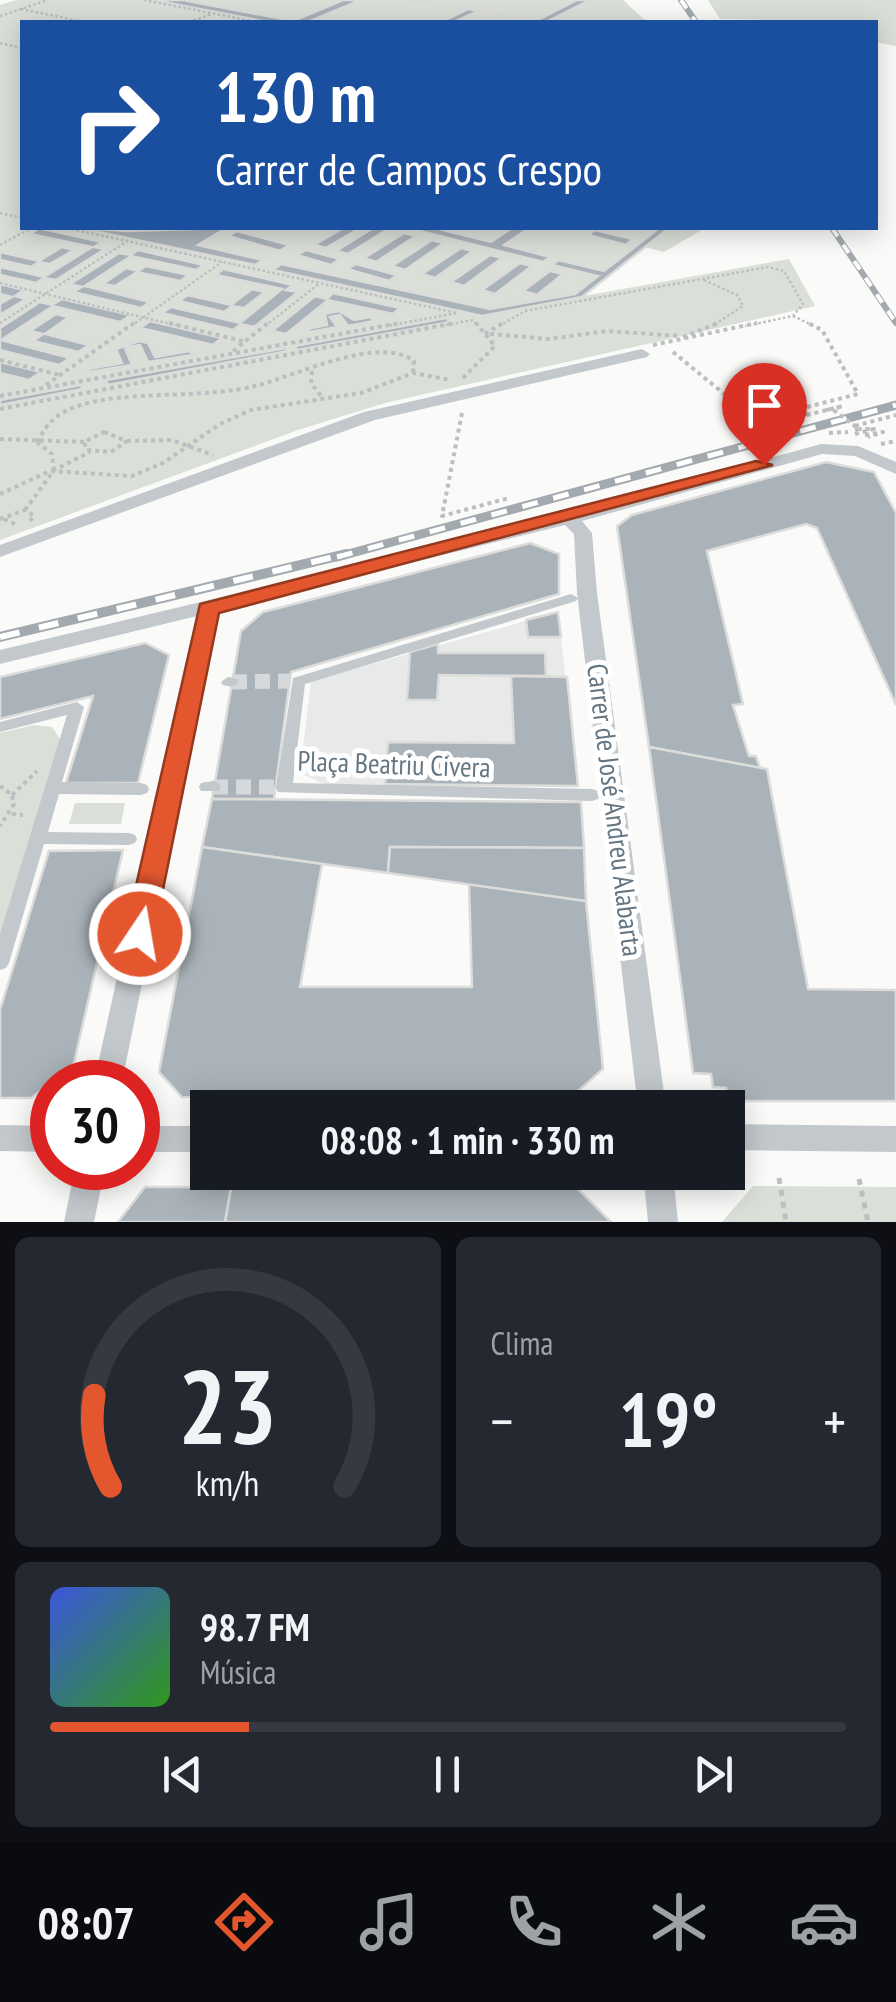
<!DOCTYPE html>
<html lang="es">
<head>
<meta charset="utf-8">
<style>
  :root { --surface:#171b24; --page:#242831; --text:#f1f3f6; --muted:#9ea1a6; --line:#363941; --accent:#e4572e }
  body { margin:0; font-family:"PT Sans Narrow",sans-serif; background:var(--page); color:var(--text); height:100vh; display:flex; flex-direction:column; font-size:38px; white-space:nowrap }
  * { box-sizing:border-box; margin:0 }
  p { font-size:32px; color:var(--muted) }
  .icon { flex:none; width:55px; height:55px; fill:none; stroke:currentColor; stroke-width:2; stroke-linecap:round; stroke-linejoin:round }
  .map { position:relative; height:1222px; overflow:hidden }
  .side { display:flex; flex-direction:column; gap:15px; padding:15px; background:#0d0f14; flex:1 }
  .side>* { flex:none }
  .banner { position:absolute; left:20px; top:20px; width:858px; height:210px; border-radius:0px; box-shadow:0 5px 25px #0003; background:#1a4fa0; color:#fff; overflow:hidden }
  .speed { position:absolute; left:30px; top:1060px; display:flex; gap:20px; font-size:50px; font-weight:700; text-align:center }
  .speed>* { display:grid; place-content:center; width:130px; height:130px; border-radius:50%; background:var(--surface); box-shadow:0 5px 25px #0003; line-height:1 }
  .speed .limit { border:15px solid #d22; background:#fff; color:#111 }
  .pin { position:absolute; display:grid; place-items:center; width:85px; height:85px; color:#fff; margin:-102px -42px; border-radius:50% 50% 50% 0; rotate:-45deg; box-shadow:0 0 10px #0007 }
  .pin .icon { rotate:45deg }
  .me { position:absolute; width:110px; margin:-55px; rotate:12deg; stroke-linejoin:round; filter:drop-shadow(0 0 8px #0008) }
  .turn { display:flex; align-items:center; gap:35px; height:210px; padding:0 30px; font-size:45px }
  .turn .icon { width:130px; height:130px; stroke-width:2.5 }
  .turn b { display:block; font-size:70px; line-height:85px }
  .big { font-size:75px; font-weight:700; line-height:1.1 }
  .side .tile { flex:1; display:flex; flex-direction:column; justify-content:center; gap:15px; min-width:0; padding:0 35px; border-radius:15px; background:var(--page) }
  .side .dial { align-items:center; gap:0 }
  .dial svg { height:260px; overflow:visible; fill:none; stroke:var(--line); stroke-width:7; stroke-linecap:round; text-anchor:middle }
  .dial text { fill:var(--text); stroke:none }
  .song { display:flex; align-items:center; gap:30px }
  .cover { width:120px; height:120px; border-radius:15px; background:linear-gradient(135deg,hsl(230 70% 55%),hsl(110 70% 35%)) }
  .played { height:10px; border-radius:5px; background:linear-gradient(90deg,var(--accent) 25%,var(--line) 25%) }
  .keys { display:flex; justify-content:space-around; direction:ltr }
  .heat { display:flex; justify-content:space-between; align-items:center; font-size:55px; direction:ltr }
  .side .tiles { flex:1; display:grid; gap:15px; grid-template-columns:1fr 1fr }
  .tile:last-child { grid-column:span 2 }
  .trip { position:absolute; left:190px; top:1090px; width:555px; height:100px; border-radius:0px; background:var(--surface); box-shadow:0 5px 25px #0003; font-weight:700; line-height:100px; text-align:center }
  .menu { display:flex; height:160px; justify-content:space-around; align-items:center; background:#090b0e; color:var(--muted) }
  .menu .icon { width:70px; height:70px }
  .menu .active { color:var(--accent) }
  .menu b { font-size:45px; color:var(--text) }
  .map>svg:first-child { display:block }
  .built { fill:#e8e9e9 }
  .green { fill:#dadfd7 }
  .building { fill:#aab3b9; stroke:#dcdcda; stroke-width:2.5 }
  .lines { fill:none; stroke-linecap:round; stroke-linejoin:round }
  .pedestrian-tunnel { stroke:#d5d9db; stroke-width:15; stroke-dasharray:15 8; stroke-linecap:butt }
  .path-far2 { stroke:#bbbfc2; stroke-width:2.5; stroke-dasharray:2.5 2.5; stroke-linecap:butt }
  .path-far1 { stroke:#bbbfc2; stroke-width:4; stroke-dasharray:4 4; stroke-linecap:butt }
  .path { stroke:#bbbfc2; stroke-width:5; stroke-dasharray:6 6; stroke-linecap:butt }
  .pedestrian { fill:#c3c8cc; fill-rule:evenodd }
  .minor { fill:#c3c8cc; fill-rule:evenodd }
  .rail-far2-casing { stroke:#a2aab0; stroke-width:6 }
  .rail-far1-casing { stroke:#a2aab0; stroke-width:9 }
  .rail-casing { stroke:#a2aab0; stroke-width:10 }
  .rail-far2 { stroke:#fff; stroke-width:4; stroke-dasharray:10; stroke-linecap:butt }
  .rail-far1 { stroke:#fff; stroke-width:5; stroke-dasharray:16; stroke-linecap:butt }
  .rail { stroke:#fff; stroke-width:6; stroke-dasharray:20; stroke-linecap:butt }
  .path-bridge { stroke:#bbbfc2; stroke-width:4; stroke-dasharray:4 4; stroke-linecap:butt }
  .route { fill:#e4572e; stroke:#94391e; stroke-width:2.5 }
  .labels { text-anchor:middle; stroke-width:10; stroke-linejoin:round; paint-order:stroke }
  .street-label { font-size:28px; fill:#657683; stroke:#fff }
</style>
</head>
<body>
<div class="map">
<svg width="896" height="1222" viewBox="0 0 896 1222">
  <rect width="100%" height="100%" fill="#fafaf8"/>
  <path class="built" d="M558 612 578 786 324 784 300 773 311 681Z"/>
  <g class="green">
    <path d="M16 0H623L647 22H22V228H705L664 252 645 247 584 296 789 259 815 306 385 403 298 430 0 540V5Z"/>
    <path d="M708 0H896V46L875 42V22L720 19Z"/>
    <path d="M34 725 52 727 61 741 0 938V733Z"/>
    <path d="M75 803H125L121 824H69Z"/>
    <path d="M753 1186 896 1187V1222H722Z"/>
  </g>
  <g class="building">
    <path d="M153 0H183L293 21 343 0H361L308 22H267Z"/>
    <path d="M409 0 538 20 577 0H590L546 22 476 12 454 22H441L466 10Z"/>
    <path d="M39 228 102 242 94 247 105 249 56 280 44 278 36 283 0 275V267L44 277 92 247 30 234Z"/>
    <path d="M80 228 127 231 226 228 198 245 263 260 255 265Z"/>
    <path d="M343 228H360L326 248 314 245Z"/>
    <path d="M373 228 388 229 348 254 336 251Z"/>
    <path d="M408 228H435L491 242 512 228H529L504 245 550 257 543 262Z"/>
    <path d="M659 228H669L582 297 482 316 273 270 281 264 490 309 575 294 598 276 552 265 558 260 604 271Z"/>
    <path d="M595 230 633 239 626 245 588 235Z"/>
    <path d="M237 231 289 245 280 251 228 236Z"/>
    <path d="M404 233 416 236 376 262 364 258Z"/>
    <path d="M432 240 444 243 405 270 392 266Z"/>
    <path d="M62 247 74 250 50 264 39 262 31 267 0 260V252L39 261Z"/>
    <path d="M461 248 473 251 435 278 422 274Z"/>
    <path d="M138 250 204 265 196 270 131 256 85 286 150 302 141 308 73 292 82 287 70 284 119 253 131 255Z"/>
    <path d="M306 250 340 259 331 265 297 255Z"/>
    <path d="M490 255 502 258 464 286 451 282Z"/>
    <path d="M520 263 532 266 495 294 482 290Z"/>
    <path d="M356 264 397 275 389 281 347 269Z"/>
    <path d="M146 266 189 275 180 281 137 272 115 286 103 284 126 268 138 271Z"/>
    <path d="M223 269 293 285 286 290 298 292 254 327 241 324 233 330 162 313 171 307 240 323 282 289 216 275Z"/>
    <path d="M550 271 563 274 537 295 523 291Z"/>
    <path d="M0 284 24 290 15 296 26 299 0 315V304L12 297 0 294Z"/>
    <path d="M252 289 265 292 244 308 232 306 224 312 179 301 188 295 231 305Z"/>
    <path d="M333 293 400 308 393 314 328 300 286 334 272 331 315 296 327 299Z"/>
    <path d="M62 299 131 315 120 322 53 306 1 340 70 358 59 365 0 350V328L40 302 52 305Z"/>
    <path d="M339 311 354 320 370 317 374 321 348 326 340 315 330 317 337 327 310 332 307 329 327 325 325 314Z"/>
    <path d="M56 314 69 317 45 334 89 345 78 352 33 341 43 334 30 331Z"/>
    <path d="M446 318 450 322 297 350 295 346Z"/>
    <path d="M150 321 222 338 213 345 140 328Z"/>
    <path d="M139 341 148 343 155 357 190 351 192 355 148 362 140 345 125 348 132 365 89 372 88 369 122 363 116 349Z"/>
    <path d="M286 348 288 351 108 385 106 380Z"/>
    <path d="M0 362 41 372 29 380 0 373Z"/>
    <path d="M81 385 82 389 0 405V400Z"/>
    <path d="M826 462 874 472 896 513V705L817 528 806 524 707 551 743 704 733 705 749 756H756L760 768 649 747 617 526 632 515Z"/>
    <path d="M530 543 559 554V594L291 672 274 799H212L241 631 263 612Z"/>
    <path d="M558 612 561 637H528L526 620Z"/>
    <path d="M145 643 169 655 138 783H66L93 696 0 719V677Z"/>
    <path d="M438 644V653H545L546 676 439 675 437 700H407L410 652Z"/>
    <path d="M511 676 567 677 578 786 385 784 388 742 514 743Z"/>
    <path d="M649 747 767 769 808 989 896 990V1101H729L726 1088 713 1087 711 1074 693 1073Z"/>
    <path d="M212 799 581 802 584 848 390 847 388 873 202 847Z"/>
    <path d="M202 847 322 864 300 987H472L469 884 586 901 603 1069 570 1098 182 1097 159 1072Z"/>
    <path d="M390 847 584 848 586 901 388 873Z"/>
    <path d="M123 850 73 1067 31 1098H0V1010L49 851Z"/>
    <path d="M572 1183 611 1222H225L231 1187Z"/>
    <path d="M145 1187H231L225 1222H118Z"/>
  </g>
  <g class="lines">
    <g class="pedestrian-tunnel">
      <path d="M232 682 290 681"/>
      <path d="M213 787H275"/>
    </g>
    <g class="path-far2">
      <path d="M144 0 257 22"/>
      <path d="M21 9 84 22"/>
      <path d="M0 16 48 0"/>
      <path d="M189 22 212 14"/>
      <path d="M0 43 22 48"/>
      <path d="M0 213 22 218"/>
      <path d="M67 228 457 313 386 326"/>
      <path d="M0 245 31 228"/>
      <path d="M704 280 737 295 743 306 712 326"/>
      <path d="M0 283 179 326"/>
      <path d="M793 316 814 326"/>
      <path d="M0 323 126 242"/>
      <path d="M131 326 222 262"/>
      <path d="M265 326 320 283"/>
      <path d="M441 326 473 320 478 326"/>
      <path d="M499 326 525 311 768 267 784 271 803 304 793 316 745 326"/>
    </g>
    <g class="path-far1">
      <path d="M169 323 246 342"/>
      <path d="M485 334 503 323"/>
      <path d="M490 334 549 339 607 331 681 336"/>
      <path d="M683 337 718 323"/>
      <path d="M653 345 757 323"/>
      <path d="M233 351 268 323"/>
      <path d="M673 352 756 420 858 394 822 330 808 323"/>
      <path d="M0 360 60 375"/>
      <path d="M312 371 311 383 321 396"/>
      <path d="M463 378 495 346 476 323"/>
      <path d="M46 385 134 323"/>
      <path d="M0 396 400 323"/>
      <path d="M0 409 455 323"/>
      <path d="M462 413 442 516 509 498"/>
      <path d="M780 415 808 414"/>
      <path d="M799 417 843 406 832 409"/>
      <path d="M855 426 896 415"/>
      <path d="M104 432 127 441 111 452 87 450 84 442Z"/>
      <path d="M829 433 848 432"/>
      <path d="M855 434 874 429H859"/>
      <path d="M865 435 883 432 868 437"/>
      <path d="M0 439 84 442"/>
      <path d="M127 441 172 440 213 455"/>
      <path d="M37 442C48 423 54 415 75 407 123 389 205 400 259 385 300 374 379 335 414 361L413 372"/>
      <path d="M37 442 52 454 54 470"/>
      <path d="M881 444 896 441"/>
      <path d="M0 494 50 471 132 476 163 463 220 424 251 410 361 393 413 373 450 380"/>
      <path d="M25 510 54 470 90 452"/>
      <path d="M0 519 25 510 34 516 30 521"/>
      <path d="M4 519 17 525"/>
      <path d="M0 786 12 795 14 804 0 826"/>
      <path d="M12 795 37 771"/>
      <path d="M12 814 23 815"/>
    </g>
    <g class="path">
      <path d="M779 1178 786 1222"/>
      <path d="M859 1179 868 1222"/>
    </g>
    <g class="pedestrian">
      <path d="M571 594 578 598 576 601 305 684 293 783 592 789 598 791 600 795 598 799 592 801 278 792 276 788 293 678Z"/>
      <path d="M228 677 237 679 239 682 232 687 223 685 221 682Z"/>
      <path d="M77 702 84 707 62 782 141 783 147 785 149 789 147 793 141 795 59 794 48 832 129 833 135 835 137 839 135 843 129 845 44 844 9 963 6 968 0 970V934L67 715 0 732V722Z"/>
      <path d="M213 781 219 783 221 787 219 791H201L199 787 201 783Z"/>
    </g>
    <g class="minor">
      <path d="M642 349 650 354 647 357 375 420 0 557V545L364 412Z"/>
      <path d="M821 444 858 446 896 462V474L855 456 822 454 582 521 592 533 597 593 666 1108H638L577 593 574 534 565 525 218 610 122 1082H94L197 616 0 664V650L564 515Z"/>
      <path d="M728 1124 896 1126V1152L728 1150Z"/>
      <path d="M0 1125 52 1126V1152L0 1151Z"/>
      <rect x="138" y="1126" width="70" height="26"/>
      <path d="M75 1168H105L94 1222H64Z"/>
      <path d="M643 1172H673L678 1222H648Z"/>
    </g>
    <defs>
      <g id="rail-far2">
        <path d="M681 0 696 22"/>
        <path d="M832 228 896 323"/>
      </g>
      <path id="rail-far1" d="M337 557 896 405"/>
      <path id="rail" d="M0 637 346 554"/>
    </defs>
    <use href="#rail-far2" class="rail-far2-casing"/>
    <use href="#rail-far1" class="rail-far1-casing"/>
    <use href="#rail" class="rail-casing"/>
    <use href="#rail-far2" class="rail-far2"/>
    <use href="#rail-far1" class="rail-far1"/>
    <use href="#rail" class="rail"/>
    <path class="path-bridge" d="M826 410 832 409 859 429 855 430"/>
  </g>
  <path class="route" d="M756 461 773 465 219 613 154 934 150 942H129L125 934 200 604Z"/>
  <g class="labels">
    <g class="street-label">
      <text transform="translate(394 764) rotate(2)" y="10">Plaça Beatriu Civera</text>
      <text transform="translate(615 810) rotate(83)" y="10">Carrer de José Andreu Alabarta</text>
    </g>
  </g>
</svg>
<div class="speed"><div class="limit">30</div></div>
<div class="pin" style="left:764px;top:465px;background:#d93025"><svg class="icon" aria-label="arrive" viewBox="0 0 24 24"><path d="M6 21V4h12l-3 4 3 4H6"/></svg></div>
<svg class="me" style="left:140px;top:934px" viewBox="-20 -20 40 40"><circle r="17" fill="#e4572e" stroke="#fff" stroke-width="3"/><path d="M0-11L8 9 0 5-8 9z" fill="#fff"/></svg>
<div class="trip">08:08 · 1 min · 330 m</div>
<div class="banner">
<div class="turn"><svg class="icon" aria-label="right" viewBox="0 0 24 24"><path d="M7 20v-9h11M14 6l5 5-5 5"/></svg><div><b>130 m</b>Carrer de Campos Crespo</div></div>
</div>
</div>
<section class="side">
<div class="tiles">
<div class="tile dial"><svg viewBox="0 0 100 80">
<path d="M14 69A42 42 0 1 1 86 69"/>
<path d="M14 69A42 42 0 0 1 9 41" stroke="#e4572e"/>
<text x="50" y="56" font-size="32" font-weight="700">23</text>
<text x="50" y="72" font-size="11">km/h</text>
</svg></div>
<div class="tile"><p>Clima</p>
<div class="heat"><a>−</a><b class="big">19°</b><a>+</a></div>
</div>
<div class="tile">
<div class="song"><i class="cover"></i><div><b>98.7 FM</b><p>Música</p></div></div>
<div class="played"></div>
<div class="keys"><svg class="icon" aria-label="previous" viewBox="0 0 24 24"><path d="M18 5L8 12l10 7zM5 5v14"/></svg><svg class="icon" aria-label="pause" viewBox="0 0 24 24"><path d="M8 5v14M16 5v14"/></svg><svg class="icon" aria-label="next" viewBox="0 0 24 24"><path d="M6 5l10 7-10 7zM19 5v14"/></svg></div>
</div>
</div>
</section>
<nav class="menu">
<b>08:07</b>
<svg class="icon active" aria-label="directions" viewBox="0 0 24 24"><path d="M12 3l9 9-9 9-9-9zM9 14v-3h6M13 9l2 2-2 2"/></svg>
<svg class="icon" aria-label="music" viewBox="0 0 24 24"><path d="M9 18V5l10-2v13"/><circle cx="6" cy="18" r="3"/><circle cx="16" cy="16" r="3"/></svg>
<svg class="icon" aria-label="phone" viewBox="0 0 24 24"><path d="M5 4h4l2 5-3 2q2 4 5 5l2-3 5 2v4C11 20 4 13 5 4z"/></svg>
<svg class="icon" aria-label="climate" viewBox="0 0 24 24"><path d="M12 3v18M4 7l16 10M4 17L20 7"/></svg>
<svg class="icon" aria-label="car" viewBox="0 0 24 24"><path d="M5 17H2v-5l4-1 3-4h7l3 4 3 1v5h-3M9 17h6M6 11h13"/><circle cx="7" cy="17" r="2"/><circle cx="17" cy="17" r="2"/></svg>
</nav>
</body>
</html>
